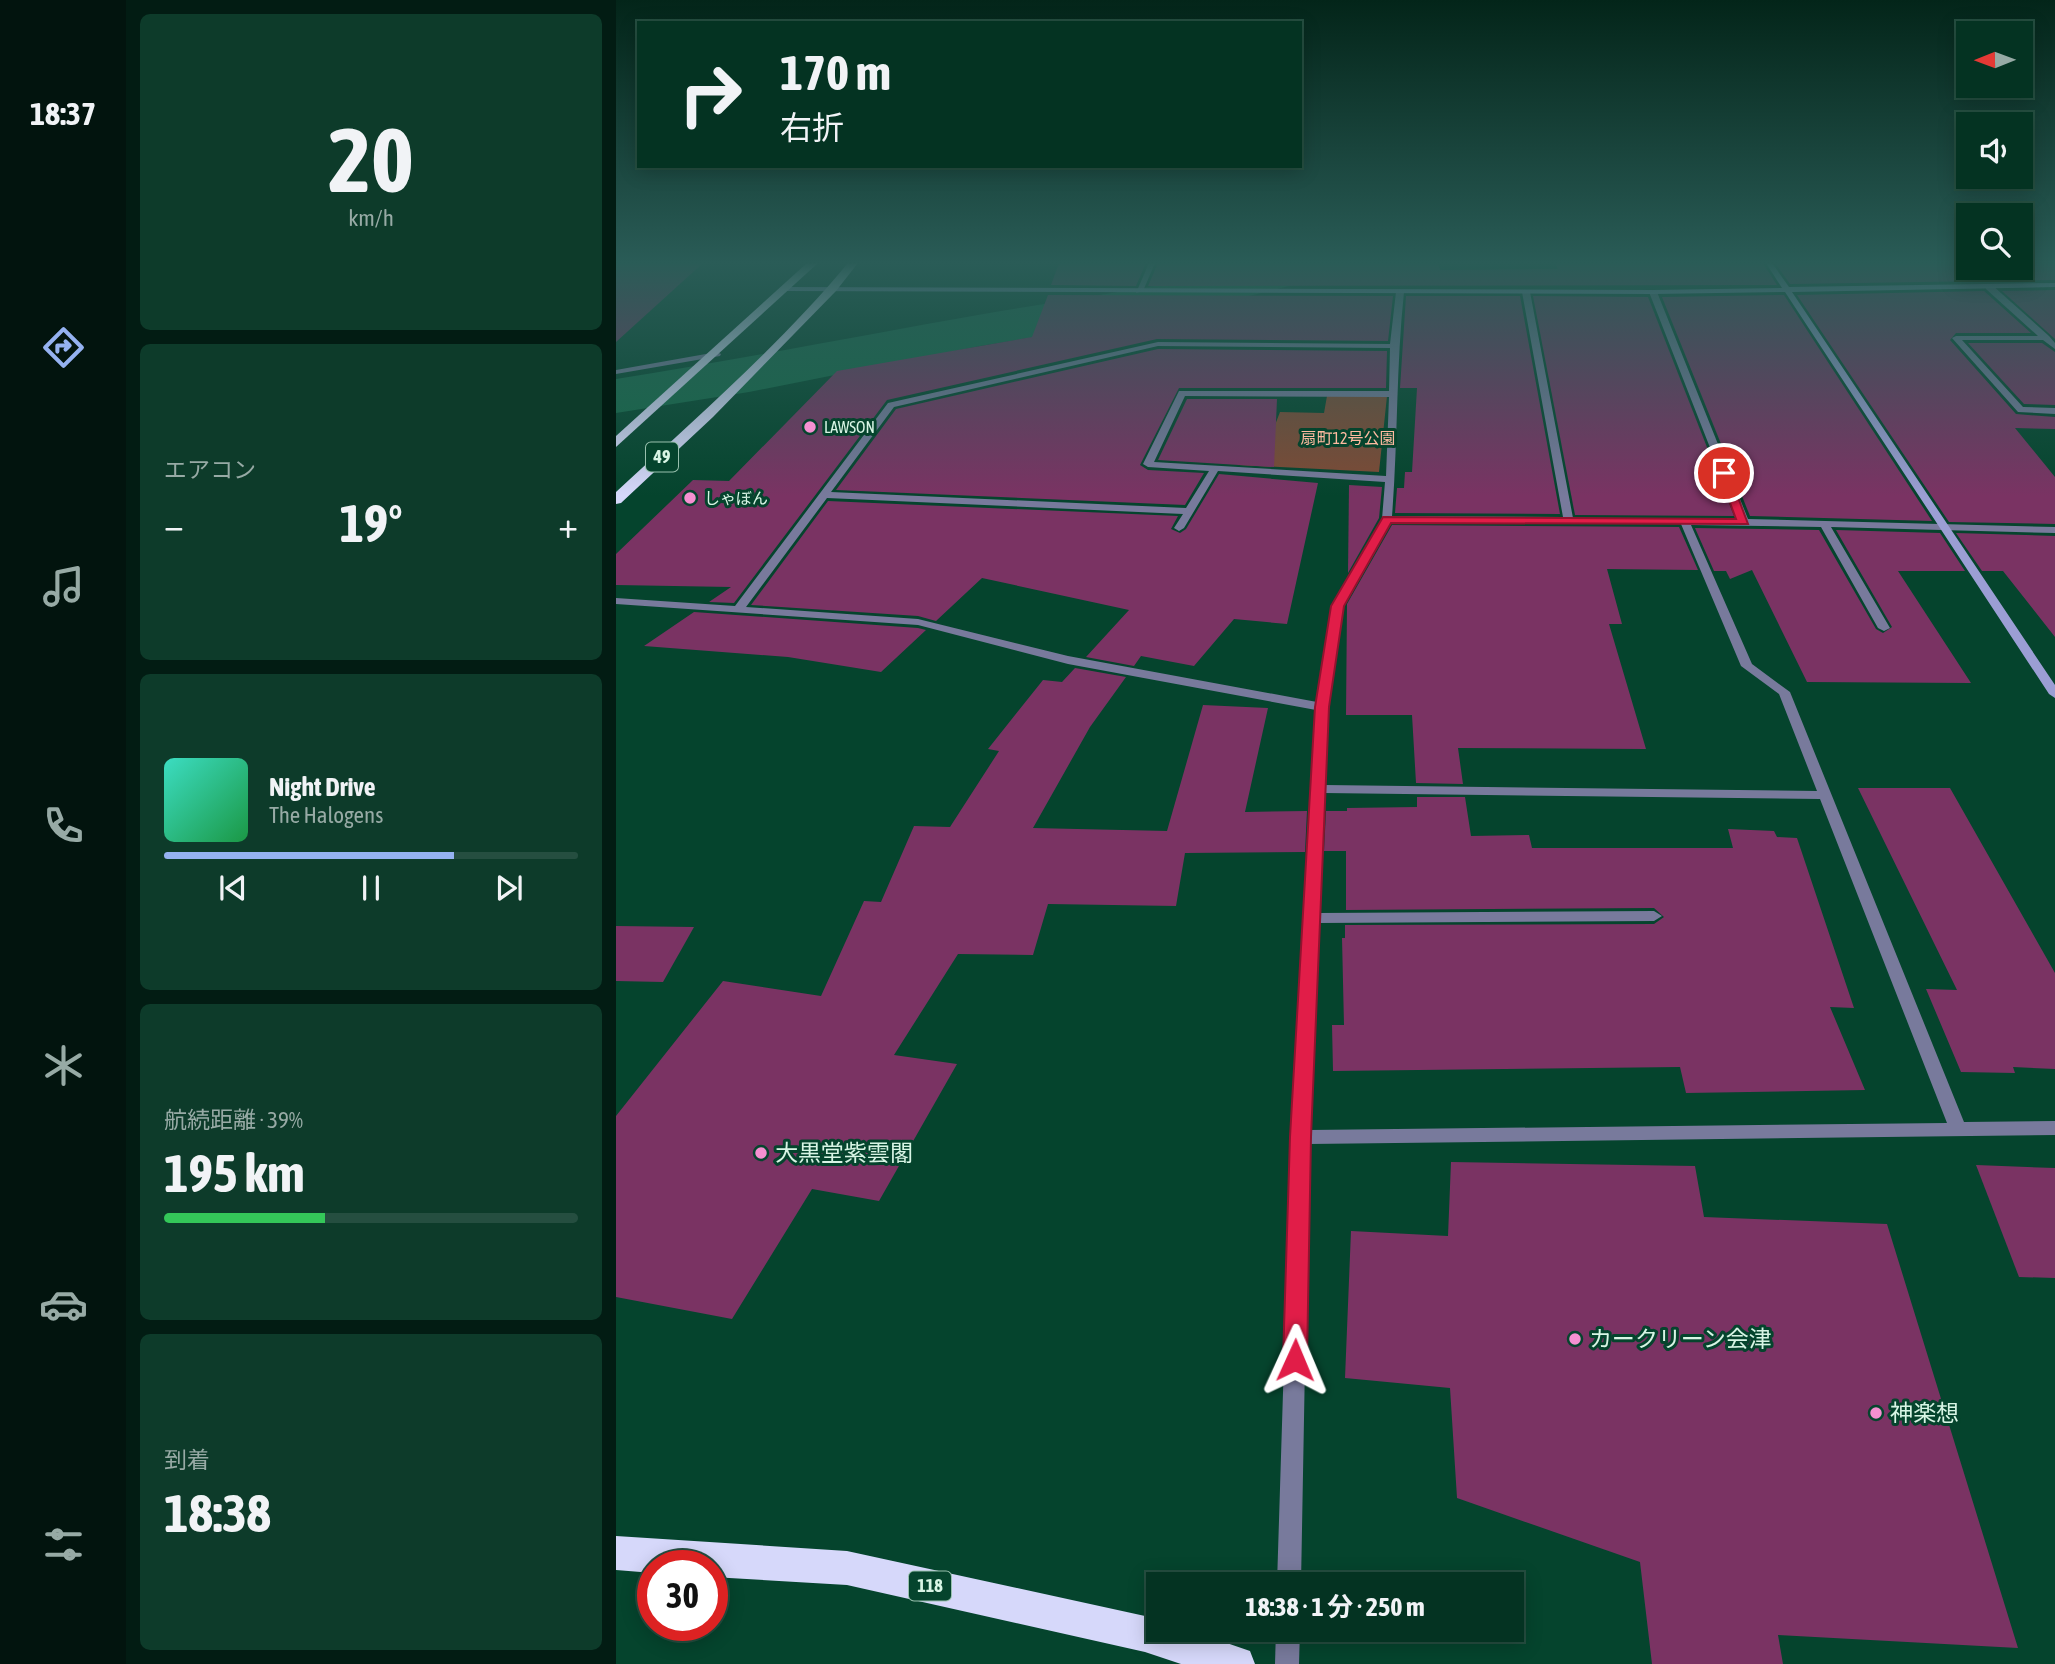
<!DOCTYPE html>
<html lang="ja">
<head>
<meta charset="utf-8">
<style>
  :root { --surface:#043322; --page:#0d3b2a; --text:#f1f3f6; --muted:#97aaa5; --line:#254e40; --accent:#95b2f1 }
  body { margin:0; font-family:"Asap Condensed","Noto Sans JP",sans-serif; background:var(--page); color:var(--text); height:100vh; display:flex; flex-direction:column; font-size:26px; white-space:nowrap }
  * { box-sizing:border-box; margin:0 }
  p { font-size:23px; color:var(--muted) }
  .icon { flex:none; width:38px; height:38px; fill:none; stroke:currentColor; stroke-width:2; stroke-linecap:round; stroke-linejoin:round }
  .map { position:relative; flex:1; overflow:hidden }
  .panel { display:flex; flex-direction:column; gap:14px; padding:14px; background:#021c13; width:490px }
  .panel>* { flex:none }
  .guide { position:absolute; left:21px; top:21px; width:665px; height:147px; border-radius:0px; box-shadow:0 4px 18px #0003,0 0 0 2px var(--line); background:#043322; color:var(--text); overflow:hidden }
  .needle { width:46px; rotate:269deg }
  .fabs { position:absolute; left:1340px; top:21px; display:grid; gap:14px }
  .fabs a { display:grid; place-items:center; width:77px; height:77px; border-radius:0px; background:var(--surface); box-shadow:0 4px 18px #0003,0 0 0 2px var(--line); font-size:35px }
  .speed { position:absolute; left:21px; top:1550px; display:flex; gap:14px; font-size:35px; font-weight:700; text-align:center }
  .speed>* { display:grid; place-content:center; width:91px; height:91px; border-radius:50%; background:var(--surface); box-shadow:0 4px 18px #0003,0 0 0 2px var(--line); line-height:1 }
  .speed .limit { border:10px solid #d22; background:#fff; color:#111 }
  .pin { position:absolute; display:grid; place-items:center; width:60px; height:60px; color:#fff; margin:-30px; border:4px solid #fff; border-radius:50%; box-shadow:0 2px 7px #0007 }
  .me { position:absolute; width:77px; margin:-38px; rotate:1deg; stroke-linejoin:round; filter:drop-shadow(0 0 5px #0008) }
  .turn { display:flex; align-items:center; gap:24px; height:147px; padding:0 28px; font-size:32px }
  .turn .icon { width:91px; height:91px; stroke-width:2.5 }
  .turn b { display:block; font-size:49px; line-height:60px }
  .big { font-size:52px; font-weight:700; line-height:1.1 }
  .panel .tile { flex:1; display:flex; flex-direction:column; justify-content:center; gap:10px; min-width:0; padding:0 24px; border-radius:10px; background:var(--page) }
  .panel .dial { align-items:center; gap:0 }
  .dial b { font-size:91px; line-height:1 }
  .song { display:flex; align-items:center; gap:21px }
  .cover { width:84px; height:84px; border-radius:10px; background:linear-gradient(135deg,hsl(170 70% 55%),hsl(140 70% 35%)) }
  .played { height:7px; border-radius:4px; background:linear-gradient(90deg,var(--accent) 70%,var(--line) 70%) }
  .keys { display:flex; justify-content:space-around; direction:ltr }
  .heat { display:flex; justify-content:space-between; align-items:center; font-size:38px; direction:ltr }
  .charge { height:10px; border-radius:5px; background:linear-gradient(90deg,#34c759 39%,var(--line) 0) }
  .trip { position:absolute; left:530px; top:1572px; width:378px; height:70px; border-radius:0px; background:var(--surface); box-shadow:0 4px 18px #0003,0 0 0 2px var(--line); font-weight:700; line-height:70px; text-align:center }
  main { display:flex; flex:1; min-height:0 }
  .tabs { display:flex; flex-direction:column; width:126px; justify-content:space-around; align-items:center; background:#02140e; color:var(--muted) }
  .tabs .icon { width:49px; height:49px }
  .tabs .active { color:var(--accent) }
  .tabs b { font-size:32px; color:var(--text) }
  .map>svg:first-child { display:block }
  .green { fill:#7f4a35 }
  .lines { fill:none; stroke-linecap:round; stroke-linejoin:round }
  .river { fill:#166848; fill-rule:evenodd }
  .building { fill:#7a3363 }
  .street { fill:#787a9c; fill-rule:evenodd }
  .secondary { fill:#9b9ed4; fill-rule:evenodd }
  .highway { fill:#d6d8fa; fill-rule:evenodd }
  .route { fill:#e11d48; stroke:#92132f; stroke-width:2 }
  .poi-dot { fill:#f590d1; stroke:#05442d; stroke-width:2.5 }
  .labels { text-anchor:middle; stroke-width:6; stroke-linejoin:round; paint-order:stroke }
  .far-poi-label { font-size:16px; fill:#d8f5e5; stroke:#05442d; text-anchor:start }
  .far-park-label { font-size:16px; fill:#febaa0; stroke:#05442d }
  .shield { fill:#05442d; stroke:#99c0ae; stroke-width:2 }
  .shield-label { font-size:18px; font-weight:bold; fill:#d8f5e5 }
  .near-poi-label { font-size:23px; fill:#d8f5e5; stroke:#05442d; text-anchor:start }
</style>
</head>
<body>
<main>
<nav class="tabs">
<b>18:37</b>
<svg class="icon active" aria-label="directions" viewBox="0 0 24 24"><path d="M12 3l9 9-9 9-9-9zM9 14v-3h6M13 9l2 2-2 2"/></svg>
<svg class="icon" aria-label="music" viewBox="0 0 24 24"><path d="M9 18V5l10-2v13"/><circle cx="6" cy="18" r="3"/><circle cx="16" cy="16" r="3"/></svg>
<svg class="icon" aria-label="phone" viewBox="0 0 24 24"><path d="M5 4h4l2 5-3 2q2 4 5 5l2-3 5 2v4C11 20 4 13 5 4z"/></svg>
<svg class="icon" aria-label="climate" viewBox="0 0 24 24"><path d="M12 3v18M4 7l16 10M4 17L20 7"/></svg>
<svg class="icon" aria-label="car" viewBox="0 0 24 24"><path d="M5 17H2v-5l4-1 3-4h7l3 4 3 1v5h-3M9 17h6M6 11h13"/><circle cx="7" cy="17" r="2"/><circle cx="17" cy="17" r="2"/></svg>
<svg class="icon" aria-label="filters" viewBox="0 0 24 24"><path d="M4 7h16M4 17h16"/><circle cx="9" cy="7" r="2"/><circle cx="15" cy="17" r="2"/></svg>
</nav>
<section class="panel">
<div class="tile dial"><b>20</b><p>km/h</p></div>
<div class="tile"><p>エアコン</p>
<div class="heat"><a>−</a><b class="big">19°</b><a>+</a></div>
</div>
<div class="tile">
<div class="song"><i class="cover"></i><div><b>Night Drive</b><p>The Halogens</p></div></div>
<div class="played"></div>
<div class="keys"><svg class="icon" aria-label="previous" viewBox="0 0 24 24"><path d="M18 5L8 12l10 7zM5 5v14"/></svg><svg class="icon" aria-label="pause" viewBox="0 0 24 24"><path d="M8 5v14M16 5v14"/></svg><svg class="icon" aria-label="next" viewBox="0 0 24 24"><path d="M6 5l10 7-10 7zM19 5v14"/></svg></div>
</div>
<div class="tile"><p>航続距離 · 39%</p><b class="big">195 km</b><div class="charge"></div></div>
<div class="tile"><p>到着</p><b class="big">18:38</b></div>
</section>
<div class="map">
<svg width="1439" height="1664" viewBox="0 0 1439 1664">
  <rect width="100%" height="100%" fill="#05442d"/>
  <path class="green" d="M711 396H771L763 472 622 465 637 424 659 425 664 412 708 413Z"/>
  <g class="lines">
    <path class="river" d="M651 263H732L725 273 569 312 364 346 133 392 0 413V379C121 360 242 336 362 315 459 298 555 286 651 263Z"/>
  </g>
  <g class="building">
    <path d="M0 263H87L0 342Z"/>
    <path d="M443 263H530L520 286 435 285Z"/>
    <path d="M542 263H822L824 270 942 269 939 263H1147L1161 285 532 286Z"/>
    <path d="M1159 263H1353V268H1405V263H1439V280L1174 284Z"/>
    <path d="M1439 290V339L1386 291Z"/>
    <path d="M1368 291 1415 333H1340L1334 340 1400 414 1439 417V429L1399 428 1439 477V524L1333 522 1181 295Z"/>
    <path d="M432 295 777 296 772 341 541 339 271 400 118 603 93 602 115 587 0 585V554L77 480 113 481 221 371 416 337Z"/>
    <path d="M1168 295 1316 521 1134 516 1046 297Z"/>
    <path d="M790 296H904L944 514 779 513 781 488H788L789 472H796L801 388H784Z"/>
    <path d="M917 296 1032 297 1118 516 959 515Z"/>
    <path d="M1352 343H1426L1439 352V405L1408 404Z"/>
    <path d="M542 349 771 351 770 388H563L524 465 532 470 588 473 569 505 220 490 280 409Z"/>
    <path d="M571 399H661L658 467 542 460Z"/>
    <path d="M603 474 702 483 671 624 618 619 578 666 525 656 518 666 470 657 513 610 366 578 320 621 302 616 135 605 212 501 562 516 555 529 564 533 570 529Z"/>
    <path d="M733 485 766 487 763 518 732 573Z"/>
    <path d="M776 525 1063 527 1082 570 991 569 1006 624H993L1030 749 842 748 847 784 800 783 796 715H730L731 604Z"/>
    <path d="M1079 528 1203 530 1260 629 1267 633 1276 627 1220 530 1324 533 1349 571H1282L1355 683 1191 682 1136 570 1114 579 1110 571H1098Z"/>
    <path d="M1340 533 1439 536V637L1387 571H1366Z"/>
    <path d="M78 612 302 628 310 630 265 672 172 657 28 646Z"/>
    <path d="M459 668 510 677 474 727 417 828 551 831 587 705 652 708 629 812 691 811 689 852 569 853 560 906 432 904 417 955 342 954 278 1055 341 1064 263 1201 196 1189 116 1319 0 1297V1116L107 981 205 996 248 901 265 902 298 826 334 827 383 751 372 749 427 680 446 682Z"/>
    <path d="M1242 788H1334L1439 973V1069L1397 1067 1399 1073 1345 1072 1310 989 1341 990Z"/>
    <path d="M801 797H849L855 836 913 835 916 848H1117L1112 829 1158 831 1161 837 1181 838 1238 1008 1214 1007 1249 1090 1070 1093 1064 1067 717 1071 716 1025H728L726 938H729V925L1038 924 1048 917 1038 908 730 910V851H708L710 811H731V808L801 807Z"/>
    <path d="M0 926 78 927 47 982 0 981Z"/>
    <path d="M835 1162 1079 1166 1088 1217 1271 1224 1402 1648 1162 1635 1167 1664H1036L1024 1562 841 1498 834 1388 729 1378 735 1231 832 1236Z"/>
    <path d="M1360 1165 1439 1168V1278L1403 1277Z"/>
  </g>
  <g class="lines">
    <g class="street">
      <path d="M533 263H539L527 291 520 293Z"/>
      <path d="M1370 285H1376L1433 336 1439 343V349L1427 340H1346L1407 407 1439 408V414L1402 412 1336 338 1340 336H1422L1370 289Z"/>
      <path d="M784 290 788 292C780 367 782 441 776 516L947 517 906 292 910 290 914 292 957 518 1122 519 1033 292 1037 290 1041 292 1132 519 1439 527V533L1215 527 1274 628 1268 631 1262 628 1205 527 1075 525 1136 664 1174 692 1348 1122 1439 1121V1135L693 1144 685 1584H661L675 1137 700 710 452 664 302 625 0 604V598L119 606 272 403 542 342 774 344 780 292ZM542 346 774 348 773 391H563L527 464 532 467 593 471 570 508 215 492 278 407ZM569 396 773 397 770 476 538 462ZM602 471 769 482 766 519 715 606 701 702 452 656 302 619 130 607 211 498 567 514 558 528 563 531 568 528ZM774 522 1065 524 1125 666 1163 694 1201 791 709 785 712 707 727 606ZM708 793 1204 799 1331 1123 693 1130 703 923 1038 921 1046 916 1038 911 703 913Z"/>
      <path d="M101 352 105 354 104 356 0 374V370Z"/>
      <path d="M660 1629H684L683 1664H659Z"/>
    </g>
    <path class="secondary" d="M1150 263H1156L1173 287 1439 283V287L1176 292 1439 685V698L1433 694 1169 292 1037 294 171 291 167 289 171 287 1037 290 1166 288Z"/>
    <g class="highway">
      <path d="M191 263H202L0 447V436Z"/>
      <path d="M232 263H242L220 291 97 417 5 503 0 504V492C79 419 163 346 232 263Z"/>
      <path d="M0 1536 231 1551 529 1616 542 1620V1629H570L634 1651 639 1664H565L529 1652 231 1585 96 1577V1566H37V1573L0 1570Z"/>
    </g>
  </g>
  <linearGradient id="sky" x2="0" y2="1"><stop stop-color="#032519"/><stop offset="0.53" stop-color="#2a5c57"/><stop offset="1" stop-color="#2a5c57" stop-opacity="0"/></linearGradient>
  <rect width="1439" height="496" fill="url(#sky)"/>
  <path class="route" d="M1108 470 1113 473 1132 524 775 523 728 606 713 707 695 1137 691 1360 687 1368 679 1371 671 1368 667 1360 674 1137 699 707 715 606 767 517 1120 519 1103 473Z"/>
  <g class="poi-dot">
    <circle cx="194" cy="427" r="7"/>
    <circle cx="74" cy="498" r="7"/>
    <circle cx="145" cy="1153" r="7"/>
    <circle cx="959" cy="1339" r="7"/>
    <circle cx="1260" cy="1413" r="7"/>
  </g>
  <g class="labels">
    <g class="far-poi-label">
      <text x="208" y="433">LAWSON</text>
      <text x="88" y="504">しゃぼん</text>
    </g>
    <g class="far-park-label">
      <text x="732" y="444">扇町12号公園</text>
    </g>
    <g class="shield">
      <rect x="30" y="442.5" width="32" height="29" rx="5"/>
      <rect x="293" y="1571.5" width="42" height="29" rx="5"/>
    </g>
    <g class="shield-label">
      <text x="46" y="463">49</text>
      <text x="314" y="1592">118</text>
    </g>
    <g class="near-poi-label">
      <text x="159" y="1161">大黒堂紫雲閣</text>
      <text x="973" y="1347">カークリーン会津</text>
      <text x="1274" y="1421">神楽想</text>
    </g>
  </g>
</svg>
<div class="fabs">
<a><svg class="needle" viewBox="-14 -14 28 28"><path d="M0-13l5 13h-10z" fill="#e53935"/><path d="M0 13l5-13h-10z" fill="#97aaa5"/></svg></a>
<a><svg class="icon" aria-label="sound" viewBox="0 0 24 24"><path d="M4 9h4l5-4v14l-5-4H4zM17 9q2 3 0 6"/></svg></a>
<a><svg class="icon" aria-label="search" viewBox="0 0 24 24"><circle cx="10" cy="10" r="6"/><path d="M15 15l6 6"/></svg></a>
</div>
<div class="speed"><div class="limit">30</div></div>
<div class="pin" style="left:1108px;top:473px;background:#d93025"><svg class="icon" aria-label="arrive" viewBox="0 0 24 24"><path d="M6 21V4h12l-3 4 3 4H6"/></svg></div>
<svg class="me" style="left:679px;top:1360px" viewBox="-20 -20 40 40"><path d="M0-17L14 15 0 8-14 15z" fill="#e11d48" stroke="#fff" stroke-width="4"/></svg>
<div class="trip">18:38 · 1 分 · 250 m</div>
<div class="guide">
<div class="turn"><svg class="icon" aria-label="right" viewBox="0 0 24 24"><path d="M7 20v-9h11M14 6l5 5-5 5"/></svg><div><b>170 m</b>右折</div></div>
</div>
</div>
</main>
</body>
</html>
